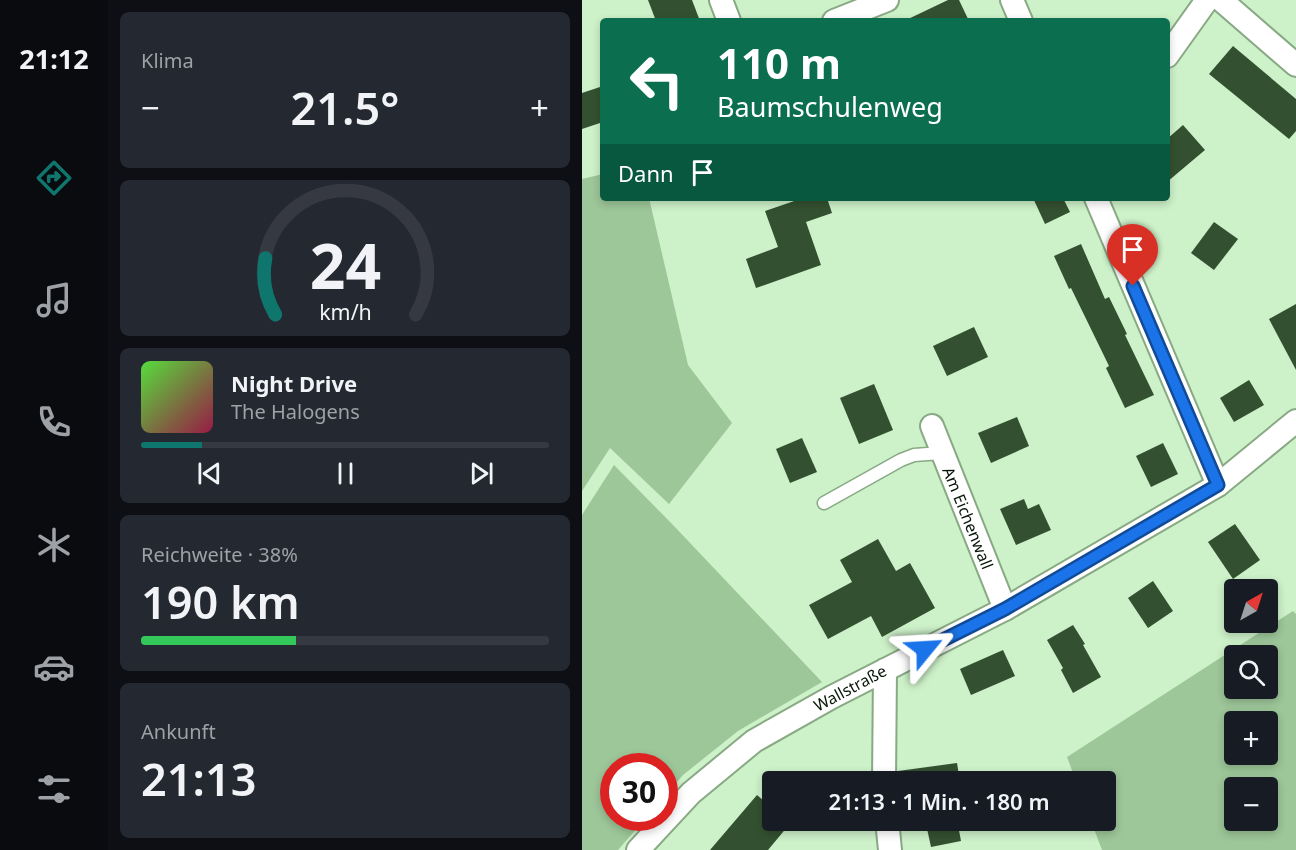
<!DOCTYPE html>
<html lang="de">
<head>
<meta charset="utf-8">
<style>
  :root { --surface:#171b24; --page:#242831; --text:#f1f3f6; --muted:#9ea1a6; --line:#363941; --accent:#0f766e }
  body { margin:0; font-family:"Noto Sans",sans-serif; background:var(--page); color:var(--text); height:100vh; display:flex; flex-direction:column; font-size:22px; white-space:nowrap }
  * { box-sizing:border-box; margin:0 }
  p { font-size:20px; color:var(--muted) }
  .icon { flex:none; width:33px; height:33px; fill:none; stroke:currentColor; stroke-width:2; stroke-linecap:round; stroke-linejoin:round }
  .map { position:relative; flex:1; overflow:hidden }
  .side { display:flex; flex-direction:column; gap:12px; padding:12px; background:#0d0f14; width:474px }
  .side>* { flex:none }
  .guide { position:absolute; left:18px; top:18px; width:570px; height:183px; border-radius:6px; box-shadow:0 3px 9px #0003; background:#0b6e4f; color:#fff; overflow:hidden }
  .needle { width:39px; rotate:39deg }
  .buttons { position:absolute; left:642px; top:579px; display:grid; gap:12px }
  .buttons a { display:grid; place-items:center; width:54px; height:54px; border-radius:6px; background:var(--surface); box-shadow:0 3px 9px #0003; font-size:30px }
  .speed { position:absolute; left:18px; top:753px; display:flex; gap:12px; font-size:30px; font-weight:700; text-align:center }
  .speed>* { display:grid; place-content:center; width:78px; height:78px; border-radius:50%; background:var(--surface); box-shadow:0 3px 9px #0003; line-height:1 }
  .speed .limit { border:9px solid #d22; background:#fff; color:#111 }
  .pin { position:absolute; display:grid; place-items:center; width:51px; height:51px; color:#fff; margin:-62px -26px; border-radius:50% 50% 50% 0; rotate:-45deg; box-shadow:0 0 6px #0007 }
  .pin .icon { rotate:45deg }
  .me { position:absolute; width:66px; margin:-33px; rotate:63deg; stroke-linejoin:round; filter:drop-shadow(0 0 4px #0008) }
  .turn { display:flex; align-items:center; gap:21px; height:126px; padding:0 18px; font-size:27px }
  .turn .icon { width:78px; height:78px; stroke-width:2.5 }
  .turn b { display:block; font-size:42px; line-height:51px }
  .then { display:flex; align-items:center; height:57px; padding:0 18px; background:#0003; gap:12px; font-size:22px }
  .big { font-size:45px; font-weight:600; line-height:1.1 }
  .side .card { flex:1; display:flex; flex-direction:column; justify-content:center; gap:9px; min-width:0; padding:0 21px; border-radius:9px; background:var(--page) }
  .side .dial { align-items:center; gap:0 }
  .dial svg { height:156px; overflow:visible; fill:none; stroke:var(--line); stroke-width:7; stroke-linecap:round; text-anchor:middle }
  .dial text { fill:var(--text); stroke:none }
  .song { display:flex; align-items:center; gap:18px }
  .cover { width:72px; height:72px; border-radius:9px; background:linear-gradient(135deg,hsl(110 70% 55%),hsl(340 70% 35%)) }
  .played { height:6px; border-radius:3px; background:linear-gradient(90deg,var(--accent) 15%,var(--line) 15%) }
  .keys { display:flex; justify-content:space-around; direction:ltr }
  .heat { display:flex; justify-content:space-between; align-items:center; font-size:33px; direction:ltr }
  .charge { height:9px; border-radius:4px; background:linear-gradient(90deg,#34c759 38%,var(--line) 0) }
  .trip { position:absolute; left:180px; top:771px; width:354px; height:60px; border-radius:6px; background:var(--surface); box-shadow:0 3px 9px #0003; font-weight:600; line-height:60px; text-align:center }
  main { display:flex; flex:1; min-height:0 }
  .tab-bar { display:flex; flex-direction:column; width:108px; justify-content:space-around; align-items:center; background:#090b0e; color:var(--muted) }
  .tab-bar .icon { width:42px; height:42px }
  .tab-bar .on { color:var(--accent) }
  .tab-bar b { font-size:27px; color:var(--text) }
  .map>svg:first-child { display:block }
  .green { fill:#9dc699; fill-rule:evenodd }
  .building { fill:#335130 }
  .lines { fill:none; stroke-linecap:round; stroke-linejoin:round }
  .lane-casing { stroke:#88a984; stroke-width:15 }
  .street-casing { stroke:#88a984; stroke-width:26 }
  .lane { stroke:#fff; stroke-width:12 }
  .street { stroke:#fff; stroke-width:22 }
  .route-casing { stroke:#114b97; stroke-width:15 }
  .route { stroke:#1a73e8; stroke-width:10 }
  .labels { text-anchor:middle; stroke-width:6; stroke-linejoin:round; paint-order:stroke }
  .street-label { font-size:16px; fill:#081407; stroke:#fff }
</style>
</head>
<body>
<main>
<nav class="tab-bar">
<b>21:12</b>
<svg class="icon on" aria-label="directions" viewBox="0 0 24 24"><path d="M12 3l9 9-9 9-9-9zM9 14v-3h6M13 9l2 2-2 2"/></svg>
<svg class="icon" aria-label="music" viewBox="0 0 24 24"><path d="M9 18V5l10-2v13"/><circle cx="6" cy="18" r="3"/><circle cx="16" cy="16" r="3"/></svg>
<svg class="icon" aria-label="phone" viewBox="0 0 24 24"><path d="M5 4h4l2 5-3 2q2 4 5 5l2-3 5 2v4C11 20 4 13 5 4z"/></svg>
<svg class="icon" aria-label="climate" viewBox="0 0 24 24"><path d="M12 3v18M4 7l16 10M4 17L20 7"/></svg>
<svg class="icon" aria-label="car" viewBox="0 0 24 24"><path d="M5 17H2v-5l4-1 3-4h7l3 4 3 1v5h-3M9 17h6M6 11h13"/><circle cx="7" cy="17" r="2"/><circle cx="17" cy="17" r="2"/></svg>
<svg class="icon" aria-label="filters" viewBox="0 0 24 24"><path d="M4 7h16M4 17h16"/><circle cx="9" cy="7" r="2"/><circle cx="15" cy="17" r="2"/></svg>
</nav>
<section class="side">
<div class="card"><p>Klima</p>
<div class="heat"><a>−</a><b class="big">21.5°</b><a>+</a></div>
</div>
<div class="card dial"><svg viewBox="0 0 100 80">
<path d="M14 69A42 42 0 1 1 86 69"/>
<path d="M14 69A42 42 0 0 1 9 40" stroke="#0f766e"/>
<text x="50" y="56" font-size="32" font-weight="700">24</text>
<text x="50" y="72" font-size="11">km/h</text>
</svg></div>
<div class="card">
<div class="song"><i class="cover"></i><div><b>Night Drive</b><p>The Halogens</p></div></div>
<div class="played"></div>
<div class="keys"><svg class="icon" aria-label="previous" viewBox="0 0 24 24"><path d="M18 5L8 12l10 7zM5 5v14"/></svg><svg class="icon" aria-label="pause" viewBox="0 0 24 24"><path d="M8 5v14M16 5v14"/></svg><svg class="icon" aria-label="next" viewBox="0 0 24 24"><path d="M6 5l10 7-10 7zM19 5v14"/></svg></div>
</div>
<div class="card"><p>Reichweite · 38%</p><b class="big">190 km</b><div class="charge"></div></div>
<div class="card"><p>Ankunft</p><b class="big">21:13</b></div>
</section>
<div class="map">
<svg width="714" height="850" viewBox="0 0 714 850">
  <rect width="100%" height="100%" fill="#cdf1c9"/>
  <g class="green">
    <path d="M21 174V198H67L106 365 150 423 87 504 28 448 0 491V179Z"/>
    <path d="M32 465 91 525 240 682 156 731 101 775 83 796 82 766H32V818H64L36 850H0V515Z"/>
    <path d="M711 611 714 614V850H520L509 821 524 820V782L494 781 485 757ZM652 656H686V688H652ZM652 722H686V754H652ZM652 788H686V820H652Z"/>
  </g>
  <g class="building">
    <path d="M66 0H110L118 21H74Z"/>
    <path d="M366 0H377L387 21H322Z"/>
    <path d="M651 46 714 99V131L707 139 627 74Z"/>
    <path d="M21 86V122L0 129V93Z"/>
    <path d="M601 125 623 150 585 182V139Z"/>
    <path d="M221 198H245L250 213 224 222 239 265 174 288 164 259 196 247 183 211Z"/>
    <path d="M451 198H481L488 212 463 224Z"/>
    <path d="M632 222 656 239 632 270 609 253Z"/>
    <path d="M499 244 523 299 527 297 545 334 543 335 572 395 543 408 524 368 527 366 489 288 487 289 472 256Z"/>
    <path d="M714 304V370L687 319Z"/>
    <path d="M392 327 406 357 365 376 351 346Z"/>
    <path d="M667 380 682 405 652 422 638 398Z"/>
    <path d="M292 384 311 430 277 444 258 398Z"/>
    <path d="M435 417 447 446 409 463 396 433Z"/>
    <path d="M220 438 235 472 208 483 194 449Z"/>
    <path d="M581 443 596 474 569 487 554 456Z"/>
    <path d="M442 499 446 509 457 504 469 530 434 545 418 509Z"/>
    <path d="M653 524 678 560 651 579 626 542Z"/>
    <path d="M296 539 314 571 328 563 353 608 300 637 289 616 246 639 227 605 270 582 258 560Z"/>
    <path d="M571 581 591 611 566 628 546 598Z"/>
    <path d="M491 625 503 644 501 645 519 677 491 693 479 670 481 668 465 640Z"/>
    <path d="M421 650 433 676 389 695 378 669Z"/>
    <path d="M375 763 378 782H317L316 771Z"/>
    <path d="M175 795 190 808V820H211L186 850H128Z"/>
    <path d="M365 820H375L379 841 349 847 344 824Z"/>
  </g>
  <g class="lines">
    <defs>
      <path id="lane" d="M242 503 319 460 332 455 360 453"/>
      <g id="street">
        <path d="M139 0 147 21"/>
        <path d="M430 0 439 21"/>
        <path d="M639 0 714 65"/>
        <path d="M252 21 305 0"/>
        <path d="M585 56 625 0"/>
        <path d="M514 198 636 485"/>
        <path d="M350 426 423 609"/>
        <path d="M302 782 303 670"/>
        <path d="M305 820 308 850"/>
        <path d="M56 850 109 793 172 741 250 697 423 609 636 485 714 421"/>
      </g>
    </defs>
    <use href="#lane" class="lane-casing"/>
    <use href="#street" class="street-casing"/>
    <use href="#lane" class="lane"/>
    <use href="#street" class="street"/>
  </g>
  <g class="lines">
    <defs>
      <path id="route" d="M343 649 423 609 636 485 551 286"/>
    </defs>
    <use href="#route" class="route-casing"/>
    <use href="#route" class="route"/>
  </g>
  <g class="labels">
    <g class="street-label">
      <text transform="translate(386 518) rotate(68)" y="6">Am Eichenwall</text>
      <text transform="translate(268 688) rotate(-28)" y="6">Wallstraße</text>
    </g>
  </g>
</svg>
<div class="buttons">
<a><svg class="needle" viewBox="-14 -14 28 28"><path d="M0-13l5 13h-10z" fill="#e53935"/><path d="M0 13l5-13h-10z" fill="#9ea1a6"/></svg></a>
<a><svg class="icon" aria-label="search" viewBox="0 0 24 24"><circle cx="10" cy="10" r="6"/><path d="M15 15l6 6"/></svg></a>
<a>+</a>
<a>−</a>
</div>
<div class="speed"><div class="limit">30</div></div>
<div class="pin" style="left:551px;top:286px;background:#d93025"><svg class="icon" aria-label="arrive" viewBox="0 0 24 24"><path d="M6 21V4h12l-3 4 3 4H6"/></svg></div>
<svg class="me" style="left:343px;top:649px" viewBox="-20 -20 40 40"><path d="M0-17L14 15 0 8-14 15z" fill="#1a73e8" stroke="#fff" stroke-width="4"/></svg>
<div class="trip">21:13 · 1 Min. · 180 m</div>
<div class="guide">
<div class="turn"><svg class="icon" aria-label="left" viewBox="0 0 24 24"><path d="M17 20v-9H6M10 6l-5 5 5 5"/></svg><div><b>110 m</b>Baumschulenweg</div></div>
<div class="then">Dann<svg class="icon" aria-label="arrive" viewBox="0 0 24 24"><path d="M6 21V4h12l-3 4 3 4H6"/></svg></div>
</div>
</div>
</main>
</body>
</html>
